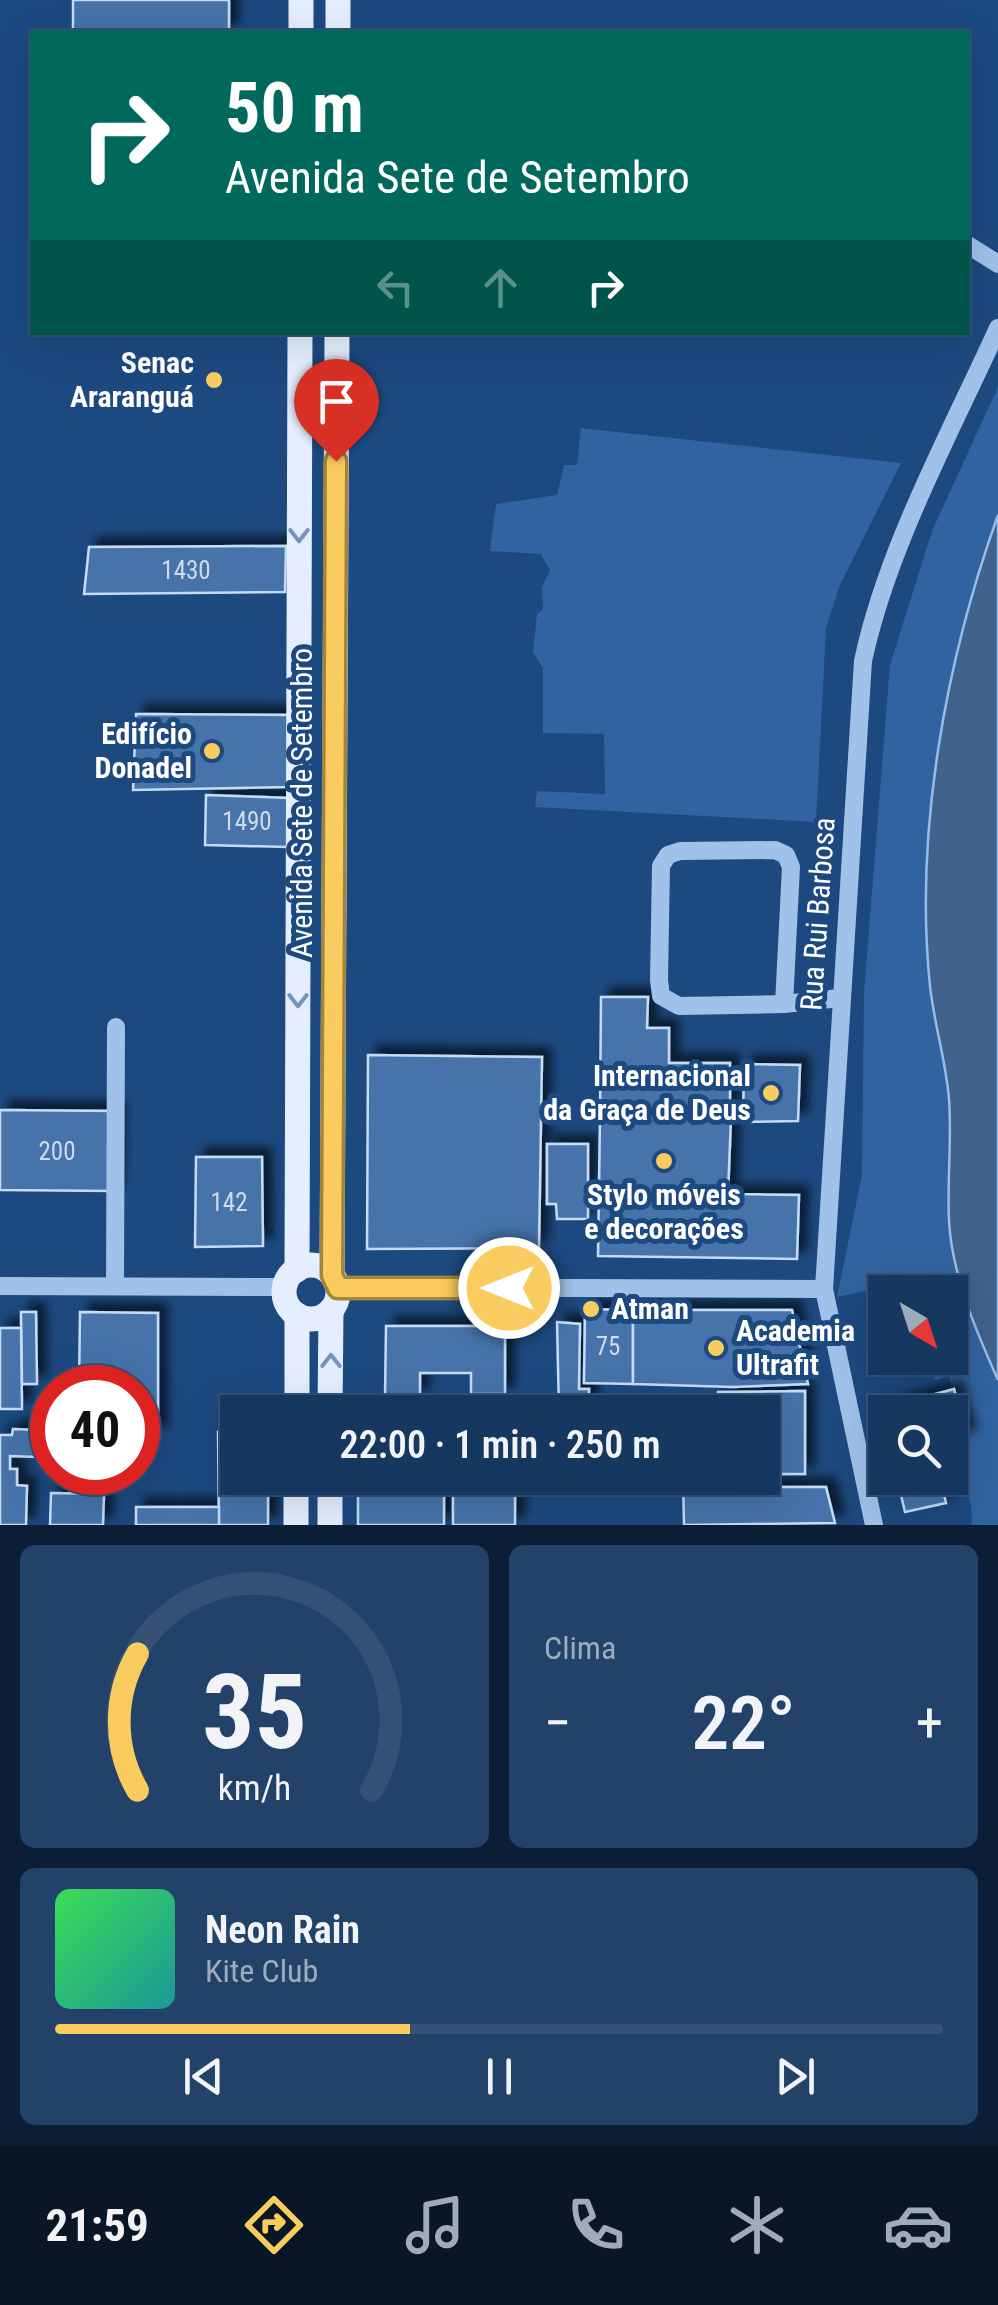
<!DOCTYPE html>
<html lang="pt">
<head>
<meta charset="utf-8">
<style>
  :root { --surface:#153760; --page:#224269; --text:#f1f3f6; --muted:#9dacbd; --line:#345175; --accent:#facb5e }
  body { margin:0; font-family:"Roboto Condensed",sans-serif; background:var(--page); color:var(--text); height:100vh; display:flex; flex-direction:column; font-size:38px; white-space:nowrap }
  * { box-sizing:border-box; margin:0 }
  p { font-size:32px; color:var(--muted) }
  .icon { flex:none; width:55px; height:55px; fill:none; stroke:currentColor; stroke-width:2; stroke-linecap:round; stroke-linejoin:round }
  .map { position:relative; height:1525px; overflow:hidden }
  .details { display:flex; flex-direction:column; gap:20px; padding:20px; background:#0c1e35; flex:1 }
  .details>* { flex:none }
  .top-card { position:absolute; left:30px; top:30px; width:940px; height:305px; border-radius:0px; box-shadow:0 10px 40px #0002,0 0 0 2px var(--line); background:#00695c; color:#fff; overflow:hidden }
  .needle { width:65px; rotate:141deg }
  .fabs { position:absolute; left:868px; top:1275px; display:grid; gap:20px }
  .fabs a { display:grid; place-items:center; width:100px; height:100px; border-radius:0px; background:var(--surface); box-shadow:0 10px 40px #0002,0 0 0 2px var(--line); font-size:50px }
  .speed { position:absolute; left:30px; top:1365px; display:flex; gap:20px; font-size:50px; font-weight:700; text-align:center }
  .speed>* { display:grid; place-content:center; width:130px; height:130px; border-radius:50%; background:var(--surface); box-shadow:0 10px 40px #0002,0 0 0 2px var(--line); line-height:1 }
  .speed .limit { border:15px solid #d22; background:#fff; color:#111 }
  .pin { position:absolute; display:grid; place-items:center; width:85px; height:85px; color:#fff; margin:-102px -42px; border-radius:50% 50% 50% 0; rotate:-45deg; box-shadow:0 0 10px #0007 }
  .pin .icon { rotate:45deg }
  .me { position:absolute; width:110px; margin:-55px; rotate:270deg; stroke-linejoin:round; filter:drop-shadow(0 0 8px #0008) }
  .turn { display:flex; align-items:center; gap:35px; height:210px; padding:0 30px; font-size:45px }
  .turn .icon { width:130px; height:130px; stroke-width:2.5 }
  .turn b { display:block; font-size:70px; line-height:85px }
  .lanes { display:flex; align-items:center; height:95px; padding:0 30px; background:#0003; justify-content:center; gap:50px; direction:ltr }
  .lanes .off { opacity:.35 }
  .big { font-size:75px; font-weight:600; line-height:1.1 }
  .details .card { flex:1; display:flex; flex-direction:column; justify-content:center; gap:15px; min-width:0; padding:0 35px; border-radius:15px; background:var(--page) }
  .details .dial { align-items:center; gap:0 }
  .dial svg { height:260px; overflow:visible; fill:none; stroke:var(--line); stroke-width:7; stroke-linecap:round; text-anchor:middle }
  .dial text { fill:var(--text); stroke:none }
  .song { display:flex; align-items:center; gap:30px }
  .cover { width:120px; height:120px; border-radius:15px; background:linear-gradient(135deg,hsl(130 70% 55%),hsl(180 70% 35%)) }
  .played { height:10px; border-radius:5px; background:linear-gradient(90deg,var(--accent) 40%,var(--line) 40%) }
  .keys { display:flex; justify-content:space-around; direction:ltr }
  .heat { display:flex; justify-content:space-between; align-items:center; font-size:55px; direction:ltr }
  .details .tiles { flex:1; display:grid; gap:20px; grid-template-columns:1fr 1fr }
  .card:last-child { grid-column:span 2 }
  .trip { position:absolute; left:220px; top:1395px; width:560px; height:100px; border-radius:0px; background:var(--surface); box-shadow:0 10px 40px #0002,0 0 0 2px var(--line); font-weight:600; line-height:100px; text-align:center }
  .tabs { display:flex; height:160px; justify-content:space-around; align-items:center; background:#081626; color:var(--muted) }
  .tabs .icon { width:70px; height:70px }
  .tabs .active { color:var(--accent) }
  .tabs b { font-size:45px; color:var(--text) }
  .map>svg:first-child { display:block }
  .green { fill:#30639f }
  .water { fill:#41628b; stroke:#94bdeb; stroke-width:2.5 }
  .building { fill:#4473aa; stroke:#c5dcf7; stroke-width:2.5; filter:url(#shadow) }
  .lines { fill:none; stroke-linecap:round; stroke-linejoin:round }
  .minor { stroke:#a0c2e9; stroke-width:18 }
  .major { stroke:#e4eefe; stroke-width:25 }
  .oneway { stroke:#7693b9 }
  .route-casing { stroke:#a2843d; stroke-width:25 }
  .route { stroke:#facb5e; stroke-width:18 }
  .poi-dot { fill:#facb5e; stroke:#1c4980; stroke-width:4 }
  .labels { text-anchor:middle; stroke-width:10; stroke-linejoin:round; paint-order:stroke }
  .number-label { font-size:25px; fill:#d0dcea }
  .poi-label { font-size:30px; font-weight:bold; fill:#fff; stroke:#1c4980; text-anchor:end }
  .street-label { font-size:30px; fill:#fff; stroke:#1c4980 }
</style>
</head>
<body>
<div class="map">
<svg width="998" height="1525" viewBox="0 0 998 1525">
  <defs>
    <filter id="shadow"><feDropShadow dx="9" dy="-9" stdDeviation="5" flood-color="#0009"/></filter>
  </defs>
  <rect width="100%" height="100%" fill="#1c4980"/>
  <g class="green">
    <path d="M998 387V515L981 564 955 658 939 758 927 861 930 985 949 1098V1225L969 1315 998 1380V1525H971C976 1500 958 1476 950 1452L962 1446 967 1438 949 1376 935 1380 930 1358H950V1292H915L912 1281 837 1297 862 1175 864 993 890 665 932 531Z"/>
    <path d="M581 428 901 463 840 585 826 628 816 822 535 807 537 791 605 794 604 734 543 733V668L533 652 537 614 543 609 542 587 550 570 541 554 490 551 496 504 557 495 564 465H577Z"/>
  </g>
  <path class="water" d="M998 515V1380C976 1331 952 1275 949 1221 947 1180 952 1139 949 1099 946 1061 934 1024 930 986 914 832 946 660 998 515Z"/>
  <g class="building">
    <rect x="73" y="0" width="156" height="32"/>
    <path d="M286 546 285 592 84 594 89 547Z"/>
    <path d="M136 714 291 715 287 787 133 790Z"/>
    <path d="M206 795 289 798 288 847 205 845Z"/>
    <path d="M601 997H648L647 1028H669V1063H730V1116H600Z"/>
    <path d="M368 1055 542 1057 539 1248 367 1249Z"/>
    <path d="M744 1064 800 1065 798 1121 743 1122Z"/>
    <path d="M0 1110 115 1111 114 1191 0 1190Z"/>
    <path d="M731 1118 728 1194 799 1195 797 1259 598 1256 600 1119Z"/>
    <path d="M547 1144H588V1219H557L556 1204H547Z"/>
    <path d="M196 1157H262L263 1246 195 1247Z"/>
    <path d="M585 1309 633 1310V1384L584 1383Z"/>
    <path d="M633 1310H792L808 1384 733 1387 633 1384Z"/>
    <path d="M21 1312H36L37 1384H22Z"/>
    <path d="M80 1312 158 1313V1435L138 1434V1388H79Z"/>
    <path d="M557 1322 580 1324 579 1389H589L588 1412H559Z"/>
    <path d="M386 1326H505V1394H471V1373H420V1397H385Z"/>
    <path d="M0 1328H21L22 1409H0Z"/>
    <path d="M954 1389 967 1438 950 1443V1412H888L887 1407Z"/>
    <path d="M805 1391V1474H762V1412H719L718 1392Z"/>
    <path d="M13 1429 39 1430 38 1457 10 1456V1469H17V1485L27 1486 26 1525H0V1435H12Z"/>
    <path d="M218 1432H238V1478H268V1525H219Z"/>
    <path d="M361 1478H515V1525H453V1485L361 1482Z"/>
    <path d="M683 1478H728V1487H826L835 1523 684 1525Z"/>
    <path d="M897 1478H940L946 1503 905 1512Z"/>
    <path d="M51 1493 104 1494 103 1525H50Z"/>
    <path d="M358 1493 444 1494V1525H358Z"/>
    <rect x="136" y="1507" width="83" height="18"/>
  </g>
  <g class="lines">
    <g class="minor">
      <path d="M968 245 998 264"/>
      <path d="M784 1004 791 867 786 855 775 850 680 851 668 855 661 866 659 980 661 996 679 1006 784 1004 840 998"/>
      <path d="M0 1286 285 1287"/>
      <path d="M115 1286 116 1027"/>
      <path d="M338 1287 824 1289"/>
      <path d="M874 1525 824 1289 863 661C887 548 950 434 998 328"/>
    </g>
    <g class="major">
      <path d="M301 32V0"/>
      <path d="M338 32V0"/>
      <circle cx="311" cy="1292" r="27"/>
      <path d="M297 1270 300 332"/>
      <path d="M332 1275 337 332"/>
      <path d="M297 1412V1315"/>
      <path d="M330 1412 331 1310"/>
      <path d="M296 1525V1478"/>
      <path d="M330 1525V1478"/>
    </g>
  </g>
  <defs><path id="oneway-chevron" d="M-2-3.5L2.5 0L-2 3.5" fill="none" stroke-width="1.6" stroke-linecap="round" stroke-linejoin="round" transform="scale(2.5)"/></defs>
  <g class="oneway">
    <use href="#oneway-chevron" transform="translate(299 535) rotate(90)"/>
    <use href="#oneway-chevron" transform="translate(298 1000) rotate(90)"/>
    <use href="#oneway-chevron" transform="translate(331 1361) rotate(-90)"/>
  </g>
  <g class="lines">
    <defs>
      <path id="route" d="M336 461 332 1275 338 1288H509"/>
    </defs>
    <use href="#route" class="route-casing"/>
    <use href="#route" class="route"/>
  </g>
  <g class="poi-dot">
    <circle cx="214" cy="380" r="10"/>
    <circle cx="212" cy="751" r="10"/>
    <circle cx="771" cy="1093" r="10"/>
    <circle cx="664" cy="1161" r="10"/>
    <circle cx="591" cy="1309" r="10"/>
    <circle cx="716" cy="1348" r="10"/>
  </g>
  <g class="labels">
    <g class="number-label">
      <text x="186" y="579">1430</text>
      <text x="247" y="830">1490</text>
      <text x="57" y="1160">200</text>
      <text x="229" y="1211">142</text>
      <text x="608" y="1355">75</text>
    </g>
    <g class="poi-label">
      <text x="194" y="373">Senac<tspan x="194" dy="34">Araranguá</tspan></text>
      <text x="192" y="744">Edifício<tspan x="192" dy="34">Donadel</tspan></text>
      <text x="751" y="1086">Internacional<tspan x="751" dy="34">da Graça de Deus</tspan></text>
      <text x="664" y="1205" text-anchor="middle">Stylo móveis<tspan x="664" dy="34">e decorações</tspan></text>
      <text x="611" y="1319" text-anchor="start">Atman</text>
      <text x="736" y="1341" text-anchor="start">Academia<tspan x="736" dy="34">Ultrafit</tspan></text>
    </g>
    <g class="street-label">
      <text transform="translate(302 803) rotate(-90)" y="10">Avenida Sete de Setembro</text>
      <text transform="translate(818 914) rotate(-86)" y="10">Rua Rui Barbosa</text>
    </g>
  </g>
</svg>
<div class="fabs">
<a><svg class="needle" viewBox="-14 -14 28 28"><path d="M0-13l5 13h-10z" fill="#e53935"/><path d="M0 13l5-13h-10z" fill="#9dacbd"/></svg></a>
<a><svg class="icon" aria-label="search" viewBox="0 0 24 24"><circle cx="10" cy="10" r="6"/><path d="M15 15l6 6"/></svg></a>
</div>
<div class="speed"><div class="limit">40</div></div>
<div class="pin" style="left:336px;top:461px;background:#d93025"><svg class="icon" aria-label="arrive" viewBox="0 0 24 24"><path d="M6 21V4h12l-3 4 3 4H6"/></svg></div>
<svg class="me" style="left:509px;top:1288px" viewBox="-20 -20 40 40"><circle r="17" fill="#facb5e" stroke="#fff" stroke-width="3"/><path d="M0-11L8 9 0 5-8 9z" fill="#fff"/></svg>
<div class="trip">22:00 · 1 min · 250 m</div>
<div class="top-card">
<div class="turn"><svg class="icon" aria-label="right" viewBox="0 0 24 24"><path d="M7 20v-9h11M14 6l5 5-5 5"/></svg><div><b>50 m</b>Avenida Sete de Setembro</div></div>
<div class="lanes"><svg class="icon off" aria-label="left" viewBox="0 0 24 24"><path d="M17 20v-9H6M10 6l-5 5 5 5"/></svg><svg class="icon off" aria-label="ahead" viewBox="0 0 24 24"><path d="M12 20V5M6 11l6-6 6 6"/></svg><svg class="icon" aria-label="right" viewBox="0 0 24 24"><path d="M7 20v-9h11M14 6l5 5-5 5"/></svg></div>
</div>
</div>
<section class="details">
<div class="tiles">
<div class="card dial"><svg viewBox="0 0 100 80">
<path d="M14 69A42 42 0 1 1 86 69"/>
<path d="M14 69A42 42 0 0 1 14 27" stroke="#facb5e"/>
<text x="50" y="56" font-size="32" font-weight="700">35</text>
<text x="50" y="72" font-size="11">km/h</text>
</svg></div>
<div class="card"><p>Clima</p>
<div class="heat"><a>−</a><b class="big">22°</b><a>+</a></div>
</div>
<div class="card">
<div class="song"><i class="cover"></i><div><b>Neon Rain</b><p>Kite Club</p></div></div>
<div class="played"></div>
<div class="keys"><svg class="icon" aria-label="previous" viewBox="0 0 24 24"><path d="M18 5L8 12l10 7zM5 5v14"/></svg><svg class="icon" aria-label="pause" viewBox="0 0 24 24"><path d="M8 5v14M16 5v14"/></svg><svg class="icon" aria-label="next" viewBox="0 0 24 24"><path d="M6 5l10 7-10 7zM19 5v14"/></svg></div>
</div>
</div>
</section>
<nav class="tabs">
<b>21:59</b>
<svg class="icon active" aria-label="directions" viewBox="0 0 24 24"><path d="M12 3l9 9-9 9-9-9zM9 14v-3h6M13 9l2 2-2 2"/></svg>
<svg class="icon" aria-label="music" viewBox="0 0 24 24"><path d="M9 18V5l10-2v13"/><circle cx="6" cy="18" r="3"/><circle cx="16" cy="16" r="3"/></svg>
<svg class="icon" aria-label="phone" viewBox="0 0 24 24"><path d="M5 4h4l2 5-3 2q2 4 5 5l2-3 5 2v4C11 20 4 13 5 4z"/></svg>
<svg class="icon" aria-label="climate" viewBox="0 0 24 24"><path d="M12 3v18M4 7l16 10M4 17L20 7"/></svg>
<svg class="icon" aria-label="car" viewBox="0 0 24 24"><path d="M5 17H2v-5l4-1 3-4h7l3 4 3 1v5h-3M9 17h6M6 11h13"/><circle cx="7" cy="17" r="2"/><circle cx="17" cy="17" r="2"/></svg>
</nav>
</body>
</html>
